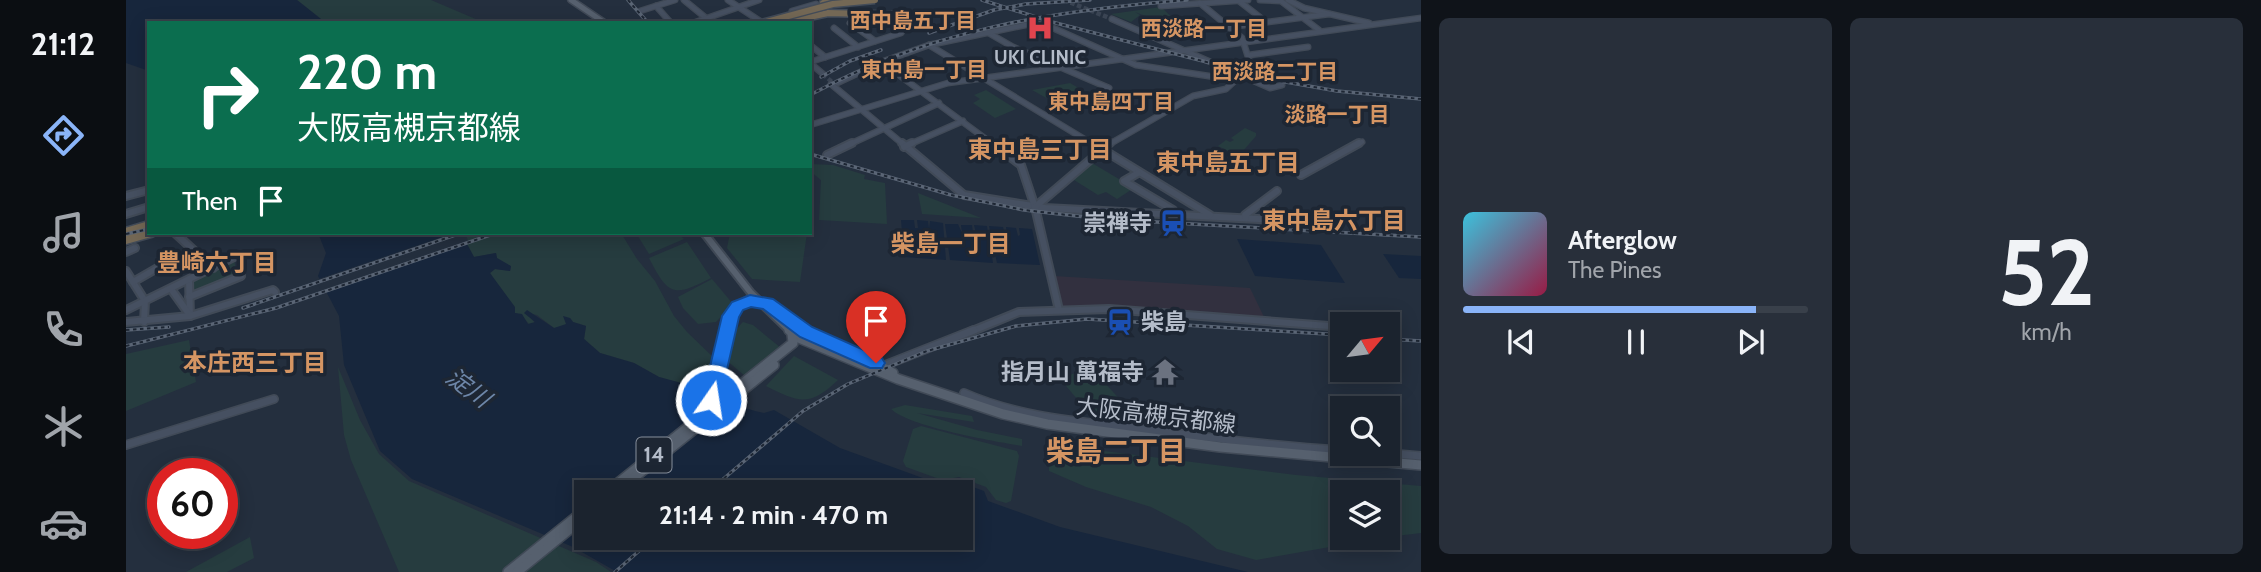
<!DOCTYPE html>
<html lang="en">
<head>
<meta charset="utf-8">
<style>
  :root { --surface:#1b232e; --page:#282f3a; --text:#f1f3f6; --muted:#a0a4aa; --line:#39404a; --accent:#8ab4f8 }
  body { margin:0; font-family:Cabin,"Noto Sans JP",sans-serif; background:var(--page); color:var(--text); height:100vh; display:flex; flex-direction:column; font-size:26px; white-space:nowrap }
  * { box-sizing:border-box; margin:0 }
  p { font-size:23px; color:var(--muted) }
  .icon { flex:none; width:38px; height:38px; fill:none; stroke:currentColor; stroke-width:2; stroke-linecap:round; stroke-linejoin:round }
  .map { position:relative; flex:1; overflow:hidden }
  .details { display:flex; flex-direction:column; gap:18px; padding:18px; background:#0f1319; width:840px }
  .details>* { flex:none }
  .hud { position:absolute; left:21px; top:21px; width:665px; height:214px; border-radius:0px; box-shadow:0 4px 18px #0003,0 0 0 2px var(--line); background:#0b6e4f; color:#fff; overflow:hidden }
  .needle { width:46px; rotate:61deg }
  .tools { position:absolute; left:1204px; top:312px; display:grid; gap:14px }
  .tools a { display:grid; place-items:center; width:70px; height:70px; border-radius:0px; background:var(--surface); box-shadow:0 4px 18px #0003,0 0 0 2px var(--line); font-size:35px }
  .speed { position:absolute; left:21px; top:458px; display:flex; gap:14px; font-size:35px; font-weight:700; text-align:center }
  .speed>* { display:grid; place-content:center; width:91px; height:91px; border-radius:50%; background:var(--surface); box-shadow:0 4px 18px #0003,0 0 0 2px var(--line); line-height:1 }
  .speed .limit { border:10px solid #d22; background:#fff; color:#111 }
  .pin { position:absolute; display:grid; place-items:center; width:60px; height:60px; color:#fff; margin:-72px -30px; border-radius:50% 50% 50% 0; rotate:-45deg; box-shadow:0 0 7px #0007 }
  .pin .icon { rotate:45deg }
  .me { position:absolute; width:77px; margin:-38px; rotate:13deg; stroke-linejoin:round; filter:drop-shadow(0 0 5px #0008) }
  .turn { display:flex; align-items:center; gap:24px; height:147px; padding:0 35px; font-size:32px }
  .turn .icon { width:91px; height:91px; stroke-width:2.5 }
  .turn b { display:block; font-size:49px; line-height:60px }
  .then { display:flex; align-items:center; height:66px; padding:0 35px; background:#0003; gap:14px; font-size:26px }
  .details .tile { flex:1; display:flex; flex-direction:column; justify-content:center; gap:10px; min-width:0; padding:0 24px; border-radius:10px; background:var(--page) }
  .details .dial { align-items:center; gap:0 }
  .dial b { font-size:91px; line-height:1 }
  .song { display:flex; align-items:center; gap:21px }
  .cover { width:84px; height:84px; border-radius:10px; background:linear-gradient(135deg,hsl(190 70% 55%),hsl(340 70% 35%)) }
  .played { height:7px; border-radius:4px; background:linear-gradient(90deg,var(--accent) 85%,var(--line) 85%) }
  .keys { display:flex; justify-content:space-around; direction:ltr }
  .details .tiles { flex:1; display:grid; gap:18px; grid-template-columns:repeat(2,1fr) }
  .trip { position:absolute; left:448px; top:480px; width:399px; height:70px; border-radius:0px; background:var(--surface); box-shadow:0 4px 18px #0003,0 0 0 2px var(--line); font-weight:800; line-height:70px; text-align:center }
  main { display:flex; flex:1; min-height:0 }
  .tabs { display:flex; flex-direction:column; width:126px; justify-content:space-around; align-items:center; background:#0b0e12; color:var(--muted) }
  .tabs .icon { width:49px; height:49px }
  .tabs .on { color:var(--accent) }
  .tabs b { font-size:32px; color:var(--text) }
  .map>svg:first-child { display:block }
  .medical { fill:#32303f }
  .green { fill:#263c3f }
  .water { fill:#17263c; fill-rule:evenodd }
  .pier { fill:#242f3e }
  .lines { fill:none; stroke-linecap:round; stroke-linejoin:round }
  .secondary-tunnel { stroke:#3a4453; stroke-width:4.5; stroke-dasharray:4.5 2.5; stroke-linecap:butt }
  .secondary-far2-casing { stroke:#414a57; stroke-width:7 }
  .secondary-far1-casing { stroke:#414a57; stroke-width:10 }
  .secondary-casing { stroke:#414a57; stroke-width:10 }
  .primary-far2-casing { stroke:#414a57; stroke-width:8 }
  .primary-far1-casing { stroke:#414a57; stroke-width:10 }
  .primary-casing { stroke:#414a57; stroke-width:12 }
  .highway-far1-casing { stroke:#434c59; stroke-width:9 }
  .highway-casing { stroke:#434c59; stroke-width:11 }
  .secondary-far2 { stroke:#465061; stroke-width:4.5 }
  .secondary-far1 { stroke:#465061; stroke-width:6 }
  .secondary { stroke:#465061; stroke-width:7 }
  .primary-far2 { stroke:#56606e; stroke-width:5 }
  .primary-far1 { stroke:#56606e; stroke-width:6 }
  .primary { stroke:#56606e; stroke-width:9 }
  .highway-far1 { stroke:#746855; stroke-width:6 }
  .highway { stroke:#746855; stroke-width:8 }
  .rail-casing { stroke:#5a6575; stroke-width:3.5 }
  .rail { stroke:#1d2633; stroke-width:2; stroke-dasharray:3.5; stroke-linecap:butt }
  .primary-bridge-far1-casing { stroke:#414a57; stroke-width:10; stroke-linecap:butt }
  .primary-bridge-casing { stroke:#414a57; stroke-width:12; stroke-linecap:butt }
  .highway-bridge-casing { stroke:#434c59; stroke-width:9; stroke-linecap:butt }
  .primary-bridge-far1 { stroke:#56606e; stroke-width:6 }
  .primary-bridge { stroke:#56606e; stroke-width:9 }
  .highway-bridge { stroke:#746855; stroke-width:6 }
  .route { fill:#1a73e8; stroke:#114b97; stroke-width:2 }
  .labels { text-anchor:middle; stroke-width:7; stroke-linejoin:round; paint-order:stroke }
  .far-poi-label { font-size:19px; font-weight:bold; fill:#b4bcc9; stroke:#1d2633 }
  .far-neighbourhood-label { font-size:21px; font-weight:bold; fill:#d59563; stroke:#1d2633 }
  .shield { fill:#1d2633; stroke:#878f9c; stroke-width:2 }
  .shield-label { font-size:21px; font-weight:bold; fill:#b4bcc9 }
  .poi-label { font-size:23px; font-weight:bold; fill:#b4bcc9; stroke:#1d2633; text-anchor:end }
  .street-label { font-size:23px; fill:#b4bcc9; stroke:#1d2633 }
  .neighbourhood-label { font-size:24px; font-weight:bold; fill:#d59563; stroke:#1d2633 }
  .water-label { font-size:24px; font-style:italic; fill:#6d86a8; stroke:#1d2633 }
  .near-neighbourhood-label { font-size:28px; font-weight:bold; fill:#d59563; stroke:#1d2633 }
</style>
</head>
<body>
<main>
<nav class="tabs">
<b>21:12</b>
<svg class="icon on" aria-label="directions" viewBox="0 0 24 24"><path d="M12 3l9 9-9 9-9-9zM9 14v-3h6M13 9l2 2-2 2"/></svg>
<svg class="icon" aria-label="music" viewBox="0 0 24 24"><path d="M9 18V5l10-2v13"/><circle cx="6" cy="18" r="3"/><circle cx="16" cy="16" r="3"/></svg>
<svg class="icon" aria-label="phone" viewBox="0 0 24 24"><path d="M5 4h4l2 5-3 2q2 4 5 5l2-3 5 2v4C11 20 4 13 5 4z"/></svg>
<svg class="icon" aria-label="climate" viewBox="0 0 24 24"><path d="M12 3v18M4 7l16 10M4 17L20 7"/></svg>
<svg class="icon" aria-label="car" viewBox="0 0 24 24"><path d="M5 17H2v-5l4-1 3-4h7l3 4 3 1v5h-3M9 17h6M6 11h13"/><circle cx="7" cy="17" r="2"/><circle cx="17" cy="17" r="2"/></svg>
</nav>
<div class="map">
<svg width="1295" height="572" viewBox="0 0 1295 572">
  <rect width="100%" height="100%" fill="#242f3e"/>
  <path class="medical" d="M928 276 1124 288 1140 321 963 306 937 307Z"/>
  <g class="green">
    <path d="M171 0H305L359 23H200Z"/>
    <path d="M1035 7 1051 22 1038 23 1009 12 1014 15 1005 22 985 14Z"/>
    <path d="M944 83 966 96 953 102 941 96 952 103 940 109 906 90Z"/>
    <path d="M860 90 890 109 869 118 847 103 854 99 848 95Z"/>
    <path d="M1119 128 1130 133V136L1110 159V155L1092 146 1100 140 1104 142 1108 140 1105 138Z"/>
    <path d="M966 163 1008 188 991 199 980 192 972 195 948 180Z"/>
    <path d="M684 164 707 165 739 175 738 179 759 183 761 224 693 220 695 180 684 171Z"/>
    <path d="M792 193 855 218 796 214Z"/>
    <path d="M335 233H495L511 259 529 281 548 316 561 332 613 382 595 396 533 377 508 363 474 353 458 339 460 326 447 322 444 318 438 327 428 328 411 315 401 313 409 323 403 324 395 315 388 313 364 273 369 269 384 271 385 267 371 258 370 253 348 257Z"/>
    <path d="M510 233H551L558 239 523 254Z"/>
    <path d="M604 233H681L674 282 626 279 601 248Z"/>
    <path d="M561 242 585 278C547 298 542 295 523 258Z"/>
    <path d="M108 260 111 275 66 293 68 279Z"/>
    <path d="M586 279 607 304 590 322 572 324 557 308 552 297Z"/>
    <path d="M617 322 627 325 655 348 619 376 600 360C599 343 606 333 617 322Z"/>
    <path d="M63 340 70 382 0 411V354Z"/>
    <path d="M668 356 712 380C683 408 672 402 640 386Z"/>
    <path d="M212 367 234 420 253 454 283 481 470 562 485 572H273L225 460 218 435Z"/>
    <path d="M964 367 1000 406 983 413 985 416C963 419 948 394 934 379Z"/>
    <path d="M779 405 846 416 848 422 791 413 851 430 896 439V446C867 441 784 427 765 409Z"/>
    <path d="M795 426 891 451 893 456 885 501 880 503 870 500 860 487 833 477 816 480 780 467 777 461 787 429Z"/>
    <path d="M922 444 1170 475 1295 486V533L1262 537V492H1216V537H1261L1130 560 1091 549 1062 526 1025 507 960 487 923 471Z"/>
    <path d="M124 537 128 558 101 572H60Z"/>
  </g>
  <g class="water">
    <path d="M0 0H171L200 23H23V71L0 63Z"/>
    <path d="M775 220H788L789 228H792L791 220 802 221 803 229 804 221 817 223 820 260 778 257Z"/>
    <path d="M819 224H832L836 233 835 225H846L847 233H850L848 225 861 226 867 263 824 260Z"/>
    <path d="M863 226 877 227 879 235H881L880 227 890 228 892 236 894 235 893 228 906 229 914 265 871 263Z"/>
    <path d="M192 233H335L348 257 370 253 371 258 385 266 384 271 369 269 364 273 389 307V313L396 314 402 324 409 322 398 313 401 310 428 328 440 324 437 316 444 318 447 322 460 326 458 339 474 353 508 363 533 377 582 390 610 405 629 411 638 413 648 410 714 448 816 485 830 481 858 491 862 501 934 527 1122 572H491L447 547 286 479 254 451 218 365 213 316 192 276 200 253ZM460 492H835V537H460Z"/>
    <path d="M1111 239 1195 245 1219 283 1129 276Z"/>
    <path d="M1257 254 1295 256V279L1273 278Z"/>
  </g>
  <path class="pier" d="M328 233H339L343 243 196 294 190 280Z"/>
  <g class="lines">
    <g class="secondary-tunnel">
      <path d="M938 0 986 19"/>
      <path d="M697 74 707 83"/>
    </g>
    <defs>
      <g id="secondary-far2">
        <path d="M558 0 586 23"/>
        <path d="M602 0 637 23"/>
        <path d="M1134 0 1155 1 1193 30"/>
        <path d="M1162 0 1178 8 1243 23"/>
        <path d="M1113 1 1140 22"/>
        <path d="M530 6 545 23"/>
        <path d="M1035 6 1122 0"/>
        <path d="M514 11 549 0"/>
        <path d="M666 11 690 4"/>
        <path d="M986 19 1144 88 1156 85"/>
        <path d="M567 23 633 0"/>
        <path d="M724 23 749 41"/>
        <path d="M1103 27 1203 14"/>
        <path d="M708 28 732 47"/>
        <path d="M861 32 887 47 983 88"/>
        <path d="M684 45 699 57"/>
        <path d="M803 45 968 145"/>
        <path d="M1123 55 1182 47"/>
        <path d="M754 61 868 145"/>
        <path d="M684 62 775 33 782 23"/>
        <path d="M684 63 697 74"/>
        <path d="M711 83 758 61 803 45 909 23 927 28 1010 65 1109 80"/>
        <path d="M705 84 778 145"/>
        <path d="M684 125 822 83 1295 18"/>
        <path d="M722 145 813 103"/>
        <path d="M782 145 837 121"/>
        <path d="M982 145 1067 96 1100 89 1125 66 1116 38 1074 3"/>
        <path d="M1230 145 1236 142"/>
      </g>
      <g id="secondary-far1">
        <path d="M776 143 838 195 919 208 1207 223"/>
        <path d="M866 143 895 165 909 207 933 310"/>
        <path d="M966 143 1084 215"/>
        <path d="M778 147 786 143"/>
        <path d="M701 155 726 143"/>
        <path d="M1012 173 998 181 1047 210 1048 214"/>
        <path d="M1175 175 1233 143"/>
        <path d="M0 196 23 190"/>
        <path d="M909 207 984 143"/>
        <path d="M0 214 23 207"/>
        <path d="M1120 218 1119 215 1151 191"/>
        <path d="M49 233 87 268"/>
        <path d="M0 252 9 248"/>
        <path d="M0 271 19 301 18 322"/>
        <path d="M63 280 64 316"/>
        <path d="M7 282 40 263"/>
        <path d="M45 289 63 314"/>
        <path d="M63 297 115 276"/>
        <path d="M0 310 114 254"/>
        <path d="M0 322 64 316 147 290 149 292"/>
        <path d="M1262 330H1269"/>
        <path d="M844 332 893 312 983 309 1216 327"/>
      </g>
      <g id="secondary">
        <path d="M1262 330H1269"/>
        <path d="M757 366 848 330"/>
        <path d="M838 393C892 417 951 421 1009 428 1078 437 1147 446 1216 450"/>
        <path d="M0 445 148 399"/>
        <path d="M1260 453 1295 456"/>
      </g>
      <path id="primary-far2" d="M445 0 479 23"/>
      <path id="primary-far1" d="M578 233 625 293 665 332"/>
      <g id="primary">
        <path d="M663 330 673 338 772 379 877 414 921 424 1094 447 1295 465"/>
        <path d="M736 357 767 373"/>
        <path d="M481 492 667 343 666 334"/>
        <path d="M490 492 648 365"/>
        <path d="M382 572 460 509"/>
        <path d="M391 572 460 516"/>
      </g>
      <g id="highway-far1">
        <path d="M697 3 707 0"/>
        <path d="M655 23 702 13 783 15"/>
      </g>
      <g id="highway">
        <path d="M0 232 23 225"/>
        <path d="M0 240 25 233"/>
      </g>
    </defs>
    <use href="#secondary-far2" class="secondary-far2-casing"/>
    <use href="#secondary-far1" class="secondary-far1-casing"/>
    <use href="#secondary" class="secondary-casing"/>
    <use href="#primary-far2" class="primary-far2-casing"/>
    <use href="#primary-far1" class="primary-far1-casing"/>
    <use href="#primary" class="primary-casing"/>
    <use href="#highway-far1" class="highway-far1-casing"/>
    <use href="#highway" class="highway-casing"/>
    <use href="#secondary-far2" class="secondary-far2"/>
    <use href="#secondary-far1" class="secondary-far1"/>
    <use href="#secondary" class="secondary"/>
    <use href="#primary-far2" class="primary-far2"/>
    <use href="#primary-far1" class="primary-far1"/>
    <use href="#primary" class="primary"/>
    <use href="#highway-far1" class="highway-far1"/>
    <use href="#highway" class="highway"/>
    <defs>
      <g id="rail">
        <path d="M502 0 522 23"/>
        <path d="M856 0 926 22 1154 81 1211 91 1295 99"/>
        <path d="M641 23 724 0"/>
        <path d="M803 33 868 10 900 4 964 0"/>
        <path d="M695 77 724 61 755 50"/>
        <path d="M684 95C807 29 924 11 1061 0"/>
        <path d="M684 154 825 195 898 210 977 219 1295 237"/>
        <path d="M0 234 23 229"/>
        <path d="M117 308 335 233"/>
        <path d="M0 330 43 327"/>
        <path d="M1262 339 1295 341"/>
        <path d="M0 346 150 308 370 233"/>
        <path d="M582 492 677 411 722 384 801 351 890 326 961 319 1216 335"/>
        <path d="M489 572 529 537"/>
      </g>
    </defs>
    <use href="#rail" class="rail-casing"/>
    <use href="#rail" class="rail"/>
    <defs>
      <path id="primary-bridge-far1" d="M602 332C605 317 608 307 622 300L643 305 679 332"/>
      <g id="primary-bridge">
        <path d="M676 330 736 357"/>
        <path d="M574 418 588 393 602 330"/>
      </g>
      <path id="highway-bridge" d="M636 23 707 4 749 0"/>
    </defs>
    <use href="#primary-bridge-far1" class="primary-bridge-far1-casing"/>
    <use href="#primary-bridge" class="primary-bridge-casing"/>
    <use href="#highway-bridge" class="highway-bridge-casing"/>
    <use href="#primary-bridge-far1" class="primary-bridge-far1"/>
    <use href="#primary-bridge" class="primary-bridge"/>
    <use href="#highway-bridge" class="highway-bridge"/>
  </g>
  <path class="route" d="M624 295 647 299 686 327 756 358 759 363 756 368H744L674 337 637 309 625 307 617 310 613 317 594 400 592 405 585 407 579 405 576 400 596 316 606 302Z"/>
  <defs>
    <symbol id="hospital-bare" viewBox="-9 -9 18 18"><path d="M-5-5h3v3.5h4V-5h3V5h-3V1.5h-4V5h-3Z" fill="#e0444e" stroke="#1d2633" stroke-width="2.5" paint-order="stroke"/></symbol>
    <symbol id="station-bare" viewBox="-9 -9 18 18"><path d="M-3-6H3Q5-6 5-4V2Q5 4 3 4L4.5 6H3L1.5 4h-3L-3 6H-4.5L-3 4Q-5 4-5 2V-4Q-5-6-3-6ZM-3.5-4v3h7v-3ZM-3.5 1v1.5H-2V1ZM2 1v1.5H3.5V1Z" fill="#1a4fb4" stroke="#1d2633" stroke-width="2.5" paint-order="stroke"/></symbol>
    <symbol id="temple-bare" viewBox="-9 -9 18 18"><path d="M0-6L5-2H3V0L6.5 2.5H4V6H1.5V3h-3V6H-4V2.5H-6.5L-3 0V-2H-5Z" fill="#6b7280" stroke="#1d2633" stroke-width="2.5" paint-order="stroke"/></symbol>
  </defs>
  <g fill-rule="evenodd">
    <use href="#hospital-bare" x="895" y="9" width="38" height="38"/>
    <use href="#station-bare" x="1028" y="204" width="38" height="38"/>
    <use href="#station-bare" x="975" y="303" width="38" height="38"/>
    <use href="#temple-bare" x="1020" y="353" width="38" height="38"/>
  </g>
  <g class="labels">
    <g class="far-poi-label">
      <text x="914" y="64">UKI CLINIC</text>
    </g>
    <g class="far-neighbourhood-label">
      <text x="787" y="28">西中島五丁目</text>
      <text x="1078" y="36">西淡路一丁目</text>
      <text x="798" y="77">東中島一丁目</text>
      <text x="1149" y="79">西淡路二丁目</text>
      <text x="985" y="109">東中島四丁目</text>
      <text x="1211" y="122">淡路一丁目</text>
    </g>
    <rect class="shield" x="510.5" y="437.5" width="35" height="35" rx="5"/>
    <g class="shield-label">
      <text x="528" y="462">14</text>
    </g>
    <g class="poi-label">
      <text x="1026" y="231">崇禅寺</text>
      <text x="1015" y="330" text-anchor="start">柴島</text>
      <text x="1018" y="380">指月山 萬福寺</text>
    </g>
    <g class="street-label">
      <text transform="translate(1030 415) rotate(7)" y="8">大阪高槻京都線</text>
    </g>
    <g class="neighbourhood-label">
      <text x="914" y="158">東中島三丁目</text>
      <text x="1102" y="171">東中島五丁目</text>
      <text x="1208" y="229">東中島六丁目</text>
      <text x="825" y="252">柴島一丁目</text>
      <text x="91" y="271">豊崎六丁目</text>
      <text x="129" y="371">本庄西三丁目</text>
    </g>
    <g class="water-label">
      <text transform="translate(342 388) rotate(36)" y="8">淀川</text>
    </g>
    <g class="near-neighbourhood-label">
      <text x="990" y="461">柴島二丁目</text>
    </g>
  </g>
</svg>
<div class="tools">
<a><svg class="needle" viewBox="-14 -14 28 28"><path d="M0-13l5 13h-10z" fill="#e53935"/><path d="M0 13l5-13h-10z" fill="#a0a4aa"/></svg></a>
<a><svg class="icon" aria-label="search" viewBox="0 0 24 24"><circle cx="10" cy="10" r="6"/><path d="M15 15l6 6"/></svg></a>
<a><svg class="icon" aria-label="layers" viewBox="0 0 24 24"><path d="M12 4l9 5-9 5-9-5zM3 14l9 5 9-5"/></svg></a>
</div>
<div class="speed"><div class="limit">60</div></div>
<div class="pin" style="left:750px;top:363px;background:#d93025"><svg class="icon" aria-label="arrive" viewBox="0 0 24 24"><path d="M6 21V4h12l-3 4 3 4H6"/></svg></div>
<svg class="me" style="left:585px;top:400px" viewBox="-20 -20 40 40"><circle r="17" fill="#1a73e8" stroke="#fff" stroke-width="3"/><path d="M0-11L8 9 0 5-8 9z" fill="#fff"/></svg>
<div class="trip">21:14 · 2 min · 470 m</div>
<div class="hud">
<div class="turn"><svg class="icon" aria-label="right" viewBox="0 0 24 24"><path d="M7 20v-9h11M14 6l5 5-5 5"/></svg><div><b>220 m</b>大阪高槻京都線</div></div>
<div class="then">Then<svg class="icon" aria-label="arrive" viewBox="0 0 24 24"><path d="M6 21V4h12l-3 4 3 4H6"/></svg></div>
</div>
</div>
<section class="details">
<div class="tiles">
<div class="tile">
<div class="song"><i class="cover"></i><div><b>Afterglow</b><p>The Pines</p></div></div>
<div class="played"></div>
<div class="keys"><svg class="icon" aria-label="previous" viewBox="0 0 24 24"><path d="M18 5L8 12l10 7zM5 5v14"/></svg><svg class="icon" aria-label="pause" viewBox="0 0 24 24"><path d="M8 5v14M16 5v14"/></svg><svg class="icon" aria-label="next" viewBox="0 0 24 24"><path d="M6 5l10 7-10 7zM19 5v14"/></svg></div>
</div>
<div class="tile dial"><b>52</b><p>km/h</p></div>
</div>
</section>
</main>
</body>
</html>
